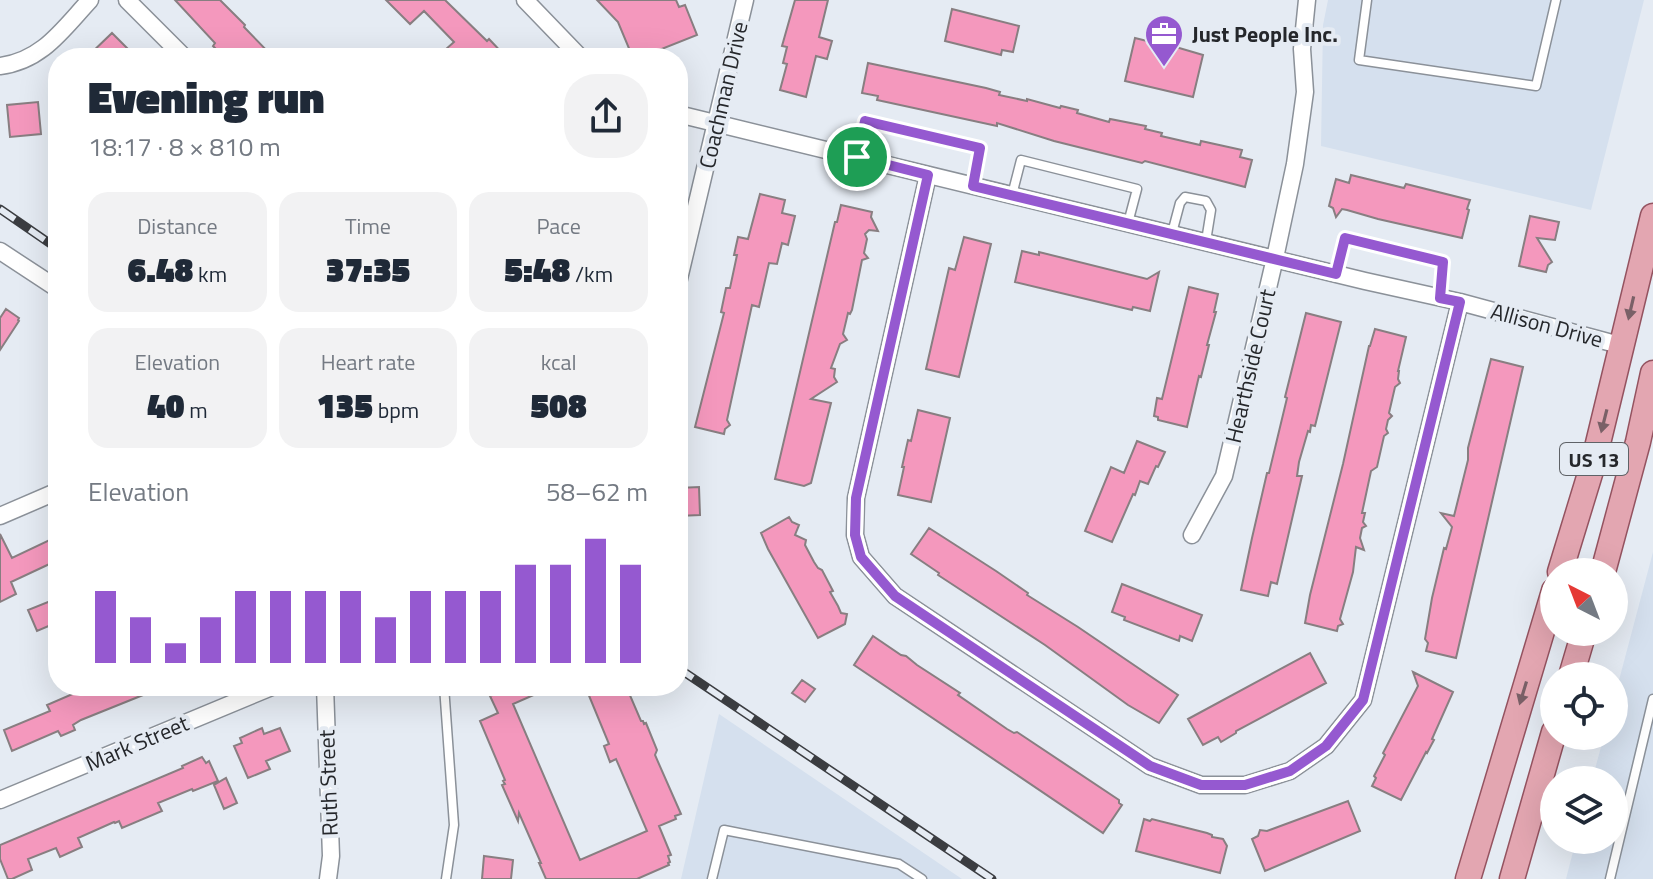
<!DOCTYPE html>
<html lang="en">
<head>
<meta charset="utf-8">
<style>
	:root { --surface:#fff; --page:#f2f2f3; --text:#1f2937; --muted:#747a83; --accent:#9559d0 }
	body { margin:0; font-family:"Titillium Web",sans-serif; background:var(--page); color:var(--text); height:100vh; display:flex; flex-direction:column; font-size:30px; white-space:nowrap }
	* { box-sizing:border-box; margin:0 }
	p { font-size:26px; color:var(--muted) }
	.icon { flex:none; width:44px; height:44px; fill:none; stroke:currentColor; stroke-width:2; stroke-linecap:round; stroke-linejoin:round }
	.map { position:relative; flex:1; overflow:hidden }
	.sheet { position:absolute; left:48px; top:48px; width:640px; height:648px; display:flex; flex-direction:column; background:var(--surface); border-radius:32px; box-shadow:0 8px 32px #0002 }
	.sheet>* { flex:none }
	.needle { width:52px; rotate:318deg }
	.tools { position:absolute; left:1540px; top:558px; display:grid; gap:16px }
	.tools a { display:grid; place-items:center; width:88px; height:88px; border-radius:50%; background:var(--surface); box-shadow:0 8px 32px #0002; font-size:40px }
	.pin { position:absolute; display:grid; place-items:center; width:68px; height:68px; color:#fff; margin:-34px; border:4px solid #fff; border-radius:50%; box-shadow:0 2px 8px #0007 }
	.round { display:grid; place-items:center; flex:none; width:84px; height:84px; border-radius:32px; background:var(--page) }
	.head { display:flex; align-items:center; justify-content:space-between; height:136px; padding:0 40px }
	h1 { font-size:44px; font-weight:800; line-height:60px }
	.figures { display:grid; grid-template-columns:repeat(3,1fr); gap:12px; height:136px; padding:8px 40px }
	.figures div { display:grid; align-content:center; border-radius:20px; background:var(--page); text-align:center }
	.figures b { font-size:34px; font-weight:800 }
	.figures small { font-size:22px; font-weight:400 }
	.figures p { font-size:22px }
	.chart { height:224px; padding:16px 40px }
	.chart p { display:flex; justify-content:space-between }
	.chart svg { width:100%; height:144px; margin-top:8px; stroke:var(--accent); stroke-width:6 }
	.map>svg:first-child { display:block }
</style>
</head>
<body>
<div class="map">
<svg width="1653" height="879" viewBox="0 0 1653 879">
	<rect width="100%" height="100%" fill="#e5ebf3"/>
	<path fill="#d5e0ee" d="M1328,0H1644L1591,210L1321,146L1323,25Z
		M1653,552V879H1566L1576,840H1614V780H1592L1604,736H1614V699Z
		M719,714L962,879H681Z"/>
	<path fill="#f498bd" stroke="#887e81" stroke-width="2" d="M175,0H220L245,25L244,27L274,58H225L213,46L215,43Z
		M386,0H445L487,41L489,39L507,58H436L454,42L424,11L410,24Z
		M597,0H676L679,7L685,5L697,35L639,58H633L618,22Z
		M795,0H828L819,37L832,41L827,59L816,56L806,97L780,90L787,64L783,63L787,47L782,46Z
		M952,9L1019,26L1013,52L1002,50L1001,55L945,41Z
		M112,33L137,58H86Z
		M1135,38L1155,43L1159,42L1203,55L1193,97L1125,81Z
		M868,63L986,88L1000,92L999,95L1027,101V99L1060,108L1061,106L1078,110L1077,113L1109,122L1110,119L1146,126L1145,129L1162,133L1161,136L1200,145L1201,141L1242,150L1240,157L1252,160L1245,187L1145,161L1142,163L1054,141L997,123V126L877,100L878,96L862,93Z
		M38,102L41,134L10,137L7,105Z
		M1351,175L1404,188L1406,184L1470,200L1467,209L1469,210L1462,238L1378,219L1347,210L1342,209L1336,217L1333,208L1329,206L1336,179L1349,183Z
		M760,194L785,200L782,213L795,216L788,245L782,243L777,264L769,263L759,307L752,305L727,420L730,425L725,429L724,434L695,427L724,313L721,312L726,288H730L737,255H734L738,237L748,239Z
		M841,205L872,212L871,217L878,231L869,230L865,234L867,239L864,253L868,258L862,260L852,310L850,314L848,313L843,334L847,340L840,344L831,368L835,369L834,377L837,382L811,399L831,403L811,483L804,486L775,479L835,222H837Z
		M1530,216L1559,222L1555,240L1537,238L1552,262L1548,265L1546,272L1519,266Z
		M964,237L991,244L959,377L926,369L949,268L955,270Z
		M1022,251L1039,255V252L1147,279L1159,272L1150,311L1133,307L1132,310L1015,282Z
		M1189,287L1218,294L1214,312H1216L1207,345H1209L1201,377L1199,376L1187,427L1158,420V417L1154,416L1157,398L1162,399Z
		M6,309L19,318L18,320L19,321L0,350V318Z
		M1306,313L1341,322L1315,426L1311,425L1310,432L1308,431L1299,462L1297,476H1302L1277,584L1271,582L1268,596L1241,590L1252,538L1267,473H1269L1287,398L1285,397Z
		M1375,329L1406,337L1398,371H1399L1398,379L1400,383L1395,387L1389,413L1392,416L1388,420L1386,429L1388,433L1384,436L1377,467L1371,471L1362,513H1365L1363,522L1366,526L1362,528L1360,538L1364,550L1356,547L1353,572L1340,619L1343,624L1338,626L1337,631L1305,623L1310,595L1343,464L1369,346H1370Z
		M1491,359L1523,367L1456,658L1426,651L1428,643L1425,639L1432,598L1444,548L1446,549L1452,527L1441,513L1454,516L1468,460V448Z
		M918,410L950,418L931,502L898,495L904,467H902L908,440L911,441Z
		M1137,441L1165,452L1158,467L1156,466L1148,484L1140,481L1135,495L1133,494L1112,542L1085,531L1111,467L1124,473Z
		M699,487L700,515L678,516V488Z
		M789,517L792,522L799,525L795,535L806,540L805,545L814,562L818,568L822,570L833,591L830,592L838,606L841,613L847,614L845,624L818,638L768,549L761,533Z
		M929,528L996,571L1028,593L1027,595L1078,627L1178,695L1159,723L1128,705L1045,645L938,575L939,573L911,554Z
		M0,534L12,558L58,536V560L11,582L16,594L0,602Z
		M1122,584L1202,615L1192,641L1180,636L1179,641L1124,620L1125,617L1112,612Z
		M58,598V622L37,631L28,610Z
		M873,636L901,655L906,656L917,665L960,693L958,695L1007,729L1014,733L1017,732L1119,800V803L1122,805L1103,833L854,665Z
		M1310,653L1326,683L1236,731V733L1221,742L1218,737L1203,745L1188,719Z
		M1413,672L1453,692L1432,739L1434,740L1427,753L1426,752L1401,800L1372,786L1376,778L1374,776L1385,755L1383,753L1418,686Z
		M802,680L815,689L805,702L792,693Z
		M91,686L163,687L81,720L73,725L75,730L61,736L58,731L12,751L4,730L50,711L47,705Z
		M495,686H554L513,704L580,860L647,831L616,759L610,762L604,746L609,744L585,686H626L641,721H643L644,724L646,723L657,750L655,755L681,814L675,816L676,819L659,826L671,855L668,856L670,862L668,863L669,865L637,879H546L539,863H541L519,813L518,821L502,785L505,784L503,781L505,780L480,721L498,713L490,696L498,693Z
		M262,728L264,734L280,728L290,751L266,761L270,769L248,778L234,746L242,743L240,738Z
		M202,757L206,763L209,761L218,781L193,791L192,789L158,803L162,811L122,828L119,821L115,823L114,822L78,838L82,847L60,857L56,848L28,859L32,870L12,879H8L0,859V845L183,768L182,766Z
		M226,778L237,803L224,809L214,785Z
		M1348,801L1360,831L1265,871L1252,839L1258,836L1260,830L1267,831Z
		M1144,819L1150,821L1152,819L1207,833L1212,835V837L1223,839L1227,846L1220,873L1136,851Z
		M484,856L513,860L511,879H482Z"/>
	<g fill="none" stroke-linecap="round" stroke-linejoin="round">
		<defs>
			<path id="lane" d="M1367,0L1359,60L1536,86L1556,0
				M857,157L865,121L980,148L973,186
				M1012,195L1021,160L1137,189L1128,223
				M1172,233L1180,203L1185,197L1206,201L1211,210L1206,241
				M1336,274L1345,238L1443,262L1440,298
				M444,686L454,825L446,879
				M712,879L724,830L899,864L922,879
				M1610,879L1653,699"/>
			<path id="street" d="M127,0L185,58
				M525,0L581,58
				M0,66C42,61 63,29 90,0
				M678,114L1365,281L1460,302L1623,346
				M928,175L856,498L855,535L861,557L895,596L1150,766L1201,785H1245L1290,771L1326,746L1363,700L1460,302
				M0,251L58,289
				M678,283L745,0
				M0,516L58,491
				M1192,535L1224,476L1275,258L1295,164L1305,92L1302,49L1307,0
				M325,686L331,856L328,879
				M0,800L274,686"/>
			<path id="primary" d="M1560,572L1593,464L1653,216
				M1603,572L1638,442L1653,373
				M1571,676L1584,632
				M1468,879L1554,591
				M1512,879L1554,732"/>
		</defs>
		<use href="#lane" stroke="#8b9199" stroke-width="11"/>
		<use href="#street" stroke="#8b9199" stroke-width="19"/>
		<use href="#primary" stroke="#945360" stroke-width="27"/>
		<use href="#lane" stroke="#fff" stroke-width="8"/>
		<use href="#street" stroke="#fff" stroke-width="16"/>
		<use href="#primary" stroke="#e3a6b1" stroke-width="24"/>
		<defs>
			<path id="rail" d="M0,209L58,249
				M678,668L992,879"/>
		</defs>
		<use href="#rail" stroke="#3b3d41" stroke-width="9"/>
		<use href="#rail" stroke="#e5ebf3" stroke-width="6" stroke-dasharray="18" stroke-linecap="butt"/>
	</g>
	<defs><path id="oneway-solid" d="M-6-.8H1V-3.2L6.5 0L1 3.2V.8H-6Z" transform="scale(2)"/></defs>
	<g fill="#7a6067">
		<use href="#oneway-solid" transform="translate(1631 308) rotate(103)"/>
		<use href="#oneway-solid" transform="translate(1604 421) rotate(104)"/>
		<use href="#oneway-solid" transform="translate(1523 693) rotate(107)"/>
	</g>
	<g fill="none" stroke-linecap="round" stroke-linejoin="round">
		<defs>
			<path id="route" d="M865,121L980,148L973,186L1336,274L1345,238L1443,262L1440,298L1460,302L1363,700L1326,746L1290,771L1245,785H1201L1150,766L895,596L861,557L855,535L856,498L928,175L857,157Z"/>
		</defs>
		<use href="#route" stroke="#fff" stroke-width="16"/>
		<use href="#route" stroke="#9559d0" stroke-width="10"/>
	</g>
	<defs>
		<symbol id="office-pin" viewBox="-11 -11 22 30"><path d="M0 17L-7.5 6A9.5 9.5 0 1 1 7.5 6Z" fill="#9559d0" stroke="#e5ebf3"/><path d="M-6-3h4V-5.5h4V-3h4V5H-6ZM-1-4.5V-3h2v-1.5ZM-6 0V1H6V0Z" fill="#fff"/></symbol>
	</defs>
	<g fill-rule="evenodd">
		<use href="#office-pin" x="1142" y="12" width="44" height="60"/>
	</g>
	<g text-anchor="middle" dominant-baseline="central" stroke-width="8" stroke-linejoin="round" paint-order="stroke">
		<rect fill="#e5ebf3" stroke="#5f6267" stroke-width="2" x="1560" y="443" width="68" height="32" rx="6"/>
		<g font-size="20" font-weight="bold" fill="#25272b">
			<text x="1594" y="459">US 13</text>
		</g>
		<g font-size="22" font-weight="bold" fill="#25272b" stroke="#e5ebf3" text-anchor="start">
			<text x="1192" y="34">Just People Inc.</text>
		</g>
		<g font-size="22" fill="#25272b" stroke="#e5ebf3">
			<text transform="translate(723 95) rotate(-77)">Coachman Drive</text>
			<text transform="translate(1547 325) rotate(15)">Allison Drive</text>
			<text transform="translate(1250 366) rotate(-77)">Hearthside Court</text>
			<text transform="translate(137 743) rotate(-23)">Mark Street</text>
			<text transform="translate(328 783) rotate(-92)">Ruth Street</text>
		</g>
	</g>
</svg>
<div class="tools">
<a><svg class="needle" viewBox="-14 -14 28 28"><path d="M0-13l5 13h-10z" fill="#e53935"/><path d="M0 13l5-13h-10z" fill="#747a83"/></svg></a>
<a><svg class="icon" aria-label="locate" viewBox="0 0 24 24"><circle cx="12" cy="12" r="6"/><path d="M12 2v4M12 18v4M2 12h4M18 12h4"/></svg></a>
<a><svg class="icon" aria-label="layers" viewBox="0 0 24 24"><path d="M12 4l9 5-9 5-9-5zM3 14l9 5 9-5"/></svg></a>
</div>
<div class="pin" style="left:857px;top:157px;background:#1e9e55"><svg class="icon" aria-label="arrive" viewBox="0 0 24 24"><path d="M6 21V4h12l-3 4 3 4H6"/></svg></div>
<section class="sheet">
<div class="head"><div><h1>Evening run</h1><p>18:17 · 8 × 810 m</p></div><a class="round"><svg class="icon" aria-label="share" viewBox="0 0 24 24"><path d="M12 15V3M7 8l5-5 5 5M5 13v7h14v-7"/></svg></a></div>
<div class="figures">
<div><p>Distance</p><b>6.48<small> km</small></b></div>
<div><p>Time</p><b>37:35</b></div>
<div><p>Pace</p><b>5:48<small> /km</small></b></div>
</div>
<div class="figures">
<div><p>Elevation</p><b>40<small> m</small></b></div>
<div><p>Heart rate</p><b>135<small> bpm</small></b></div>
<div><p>kcal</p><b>508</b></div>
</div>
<div class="chart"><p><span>Elevation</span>58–62 m</p>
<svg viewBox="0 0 160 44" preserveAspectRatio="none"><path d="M5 44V22M15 44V30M25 44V38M35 44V30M45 44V22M55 44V22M65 44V22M75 44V22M85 44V30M95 44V22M105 44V22M115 44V22M125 44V14M135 44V14M145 44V6M155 44V14"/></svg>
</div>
</section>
</div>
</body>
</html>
